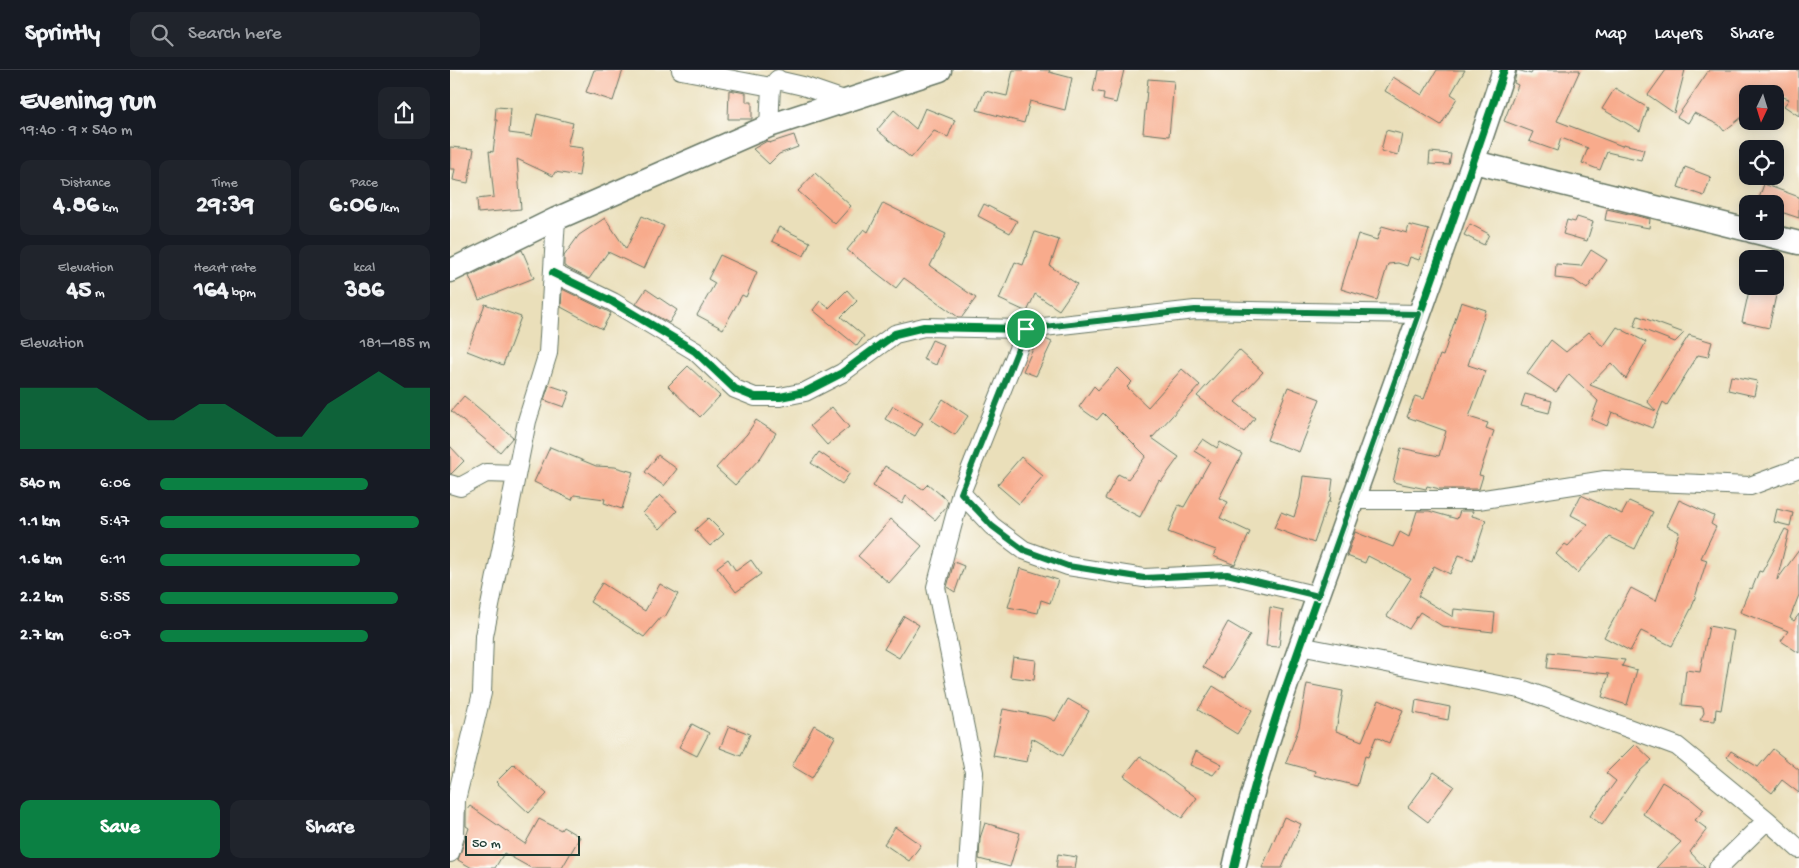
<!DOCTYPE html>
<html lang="en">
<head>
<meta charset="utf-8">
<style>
	:root { --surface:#171b24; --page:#20242c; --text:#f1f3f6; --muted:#9ea1a6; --line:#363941; --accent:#0b8043 }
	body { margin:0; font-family:"Gochi Hand",sans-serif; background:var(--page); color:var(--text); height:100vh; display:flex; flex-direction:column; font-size:19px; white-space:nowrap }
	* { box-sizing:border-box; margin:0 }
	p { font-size:16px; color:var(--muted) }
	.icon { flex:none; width:28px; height:28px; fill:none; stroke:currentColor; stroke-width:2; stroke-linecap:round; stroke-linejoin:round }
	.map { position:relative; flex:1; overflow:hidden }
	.sheet { display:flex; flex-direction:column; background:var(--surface); width:450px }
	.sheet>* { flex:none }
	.needle { width:32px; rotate:184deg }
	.buttons { position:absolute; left:1289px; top:15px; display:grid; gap:10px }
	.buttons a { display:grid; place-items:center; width:45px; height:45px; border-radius:10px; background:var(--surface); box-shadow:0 2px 12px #0003; font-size:25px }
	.scale { position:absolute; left:15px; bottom:12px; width:115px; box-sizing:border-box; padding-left:5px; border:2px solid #1f3d34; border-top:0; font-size:14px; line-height:18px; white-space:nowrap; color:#1f3d34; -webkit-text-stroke:4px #fdfcf7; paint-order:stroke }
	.pin { position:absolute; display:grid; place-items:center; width:42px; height:42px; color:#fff; margin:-21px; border:2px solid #fff; border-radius:50%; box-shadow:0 1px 5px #0007 }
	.round { display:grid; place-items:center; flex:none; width:52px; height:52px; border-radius:10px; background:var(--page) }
	.headline { display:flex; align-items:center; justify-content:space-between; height:85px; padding:0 20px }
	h1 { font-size:28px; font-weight:700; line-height:38px }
	.metrics { display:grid; grid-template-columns:repeat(3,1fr); gap:8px; height:85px; padding:5px 20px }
	.metrics div { display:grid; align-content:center; border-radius:10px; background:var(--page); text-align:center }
	.metrics b { font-size:25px; font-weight:700 }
	.metrics small { font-size:14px; font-weight:400 }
	.metrics p { font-size:14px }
	.chart { height:140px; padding:10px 20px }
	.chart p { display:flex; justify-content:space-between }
	.chart svg { width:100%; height:90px; margin-top:5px; fill:var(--accent); opacity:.7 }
	.button { display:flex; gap:10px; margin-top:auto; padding:10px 20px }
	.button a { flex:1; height:58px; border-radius:10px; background:var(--accent); color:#fff; font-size:20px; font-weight:700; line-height:58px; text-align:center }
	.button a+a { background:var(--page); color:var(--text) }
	ul { padding:0 20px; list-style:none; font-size:16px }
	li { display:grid; grid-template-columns:80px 60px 1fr; align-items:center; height:38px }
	li i { height:12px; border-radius:6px; background:var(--accent) }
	header { display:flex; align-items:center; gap:30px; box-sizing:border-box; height:70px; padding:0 25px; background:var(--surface); border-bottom:1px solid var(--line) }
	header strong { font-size:24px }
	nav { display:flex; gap:28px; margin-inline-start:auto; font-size:18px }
	.search { width:350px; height:45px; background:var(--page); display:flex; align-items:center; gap:12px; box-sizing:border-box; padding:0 18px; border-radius:10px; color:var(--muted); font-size:19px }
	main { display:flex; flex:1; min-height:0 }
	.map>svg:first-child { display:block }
</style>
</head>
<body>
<header>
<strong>Sprintly</strong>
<div class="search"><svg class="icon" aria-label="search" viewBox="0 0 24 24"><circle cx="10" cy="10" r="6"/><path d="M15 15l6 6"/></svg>Search here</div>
<nav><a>Map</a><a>Layers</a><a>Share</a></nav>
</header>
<main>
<section class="sheet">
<div class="headline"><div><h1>Evening run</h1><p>19:40 · 9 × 540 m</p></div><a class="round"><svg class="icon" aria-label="share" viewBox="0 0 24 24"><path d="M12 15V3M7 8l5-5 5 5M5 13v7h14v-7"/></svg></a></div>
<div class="metrics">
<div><p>Distance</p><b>4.86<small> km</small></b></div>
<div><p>Time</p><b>29:39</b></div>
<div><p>Pace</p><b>6:06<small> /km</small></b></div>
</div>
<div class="metrics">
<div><p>Elevation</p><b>45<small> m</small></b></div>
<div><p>Heart rate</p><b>164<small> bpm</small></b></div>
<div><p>kcal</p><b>386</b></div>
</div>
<div class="chart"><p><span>Elevation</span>181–185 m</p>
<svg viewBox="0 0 160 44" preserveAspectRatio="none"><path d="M0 44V14L10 14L20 14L30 14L40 22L50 30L60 30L70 22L80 22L90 30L100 38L110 38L120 22L130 14L140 6L150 14L160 14V44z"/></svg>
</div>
<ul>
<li><b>540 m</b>6:06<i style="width:77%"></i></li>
<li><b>1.1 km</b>5:47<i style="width:96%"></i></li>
<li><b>1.6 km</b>6:11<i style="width:74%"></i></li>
<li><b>2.2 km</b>5:55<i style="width:88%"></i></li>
<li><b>2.7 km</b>6:07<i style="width:77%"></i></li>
</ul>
<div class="button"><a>Save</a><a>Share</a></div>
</section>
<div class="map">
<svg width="1349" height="798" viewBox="0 0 1349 798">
	<rect width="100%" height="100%" fill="#fdfcf7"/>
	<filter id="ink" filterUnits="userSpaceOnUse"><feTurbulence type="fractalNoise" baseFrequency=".02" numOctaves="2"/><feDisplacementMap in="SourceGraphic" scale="10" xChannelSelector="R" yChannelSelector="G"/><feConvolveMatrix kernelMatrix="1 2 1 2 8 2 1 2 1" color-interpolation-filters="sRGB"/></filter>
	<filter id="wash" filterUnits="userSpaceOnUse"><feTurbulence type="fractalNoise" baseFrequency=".0096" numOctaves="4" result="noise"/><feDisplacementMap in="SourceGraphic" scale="20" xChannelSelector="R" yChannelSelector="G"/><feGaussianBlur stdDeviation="1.12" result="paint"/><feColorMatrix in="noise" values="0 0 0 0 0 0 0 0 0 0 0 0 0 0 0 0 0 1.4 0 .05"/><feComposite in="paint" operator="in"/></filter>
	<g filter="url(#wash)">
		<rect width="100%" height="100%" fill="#eadfba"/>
		<g id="blocks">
			<path fill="#f8ab8c" d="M144,0H173L163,31L136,22Z
				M563,0H600L599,2L622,8L615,40L580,31L574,53L527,40L535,21L557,26Z
				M647,0H674L666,33L653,30L654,23L643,21Z
				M987,0H1015L1001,24L1007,28L991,55L935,21L943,7L972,25Z
				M1067,0L1081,4L1083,0H1130L1107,51L1172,76L1173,74L1194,79L1191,90L1157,82L1150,100L1132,93L1138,78L1111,68L1107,81L1079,71L1083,62L1054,51L1068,15L1064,13Z
				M1216,0H1235L1224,43L1198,25Z
				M1259,0H1349V46L1334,36L1339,29L1307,19L1305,24H1298L1296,44L1274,61L1269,55L1244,43L1238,53L1227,47Z
				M698,9L724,11L719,66L693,63Z
				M1165,18L1198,38L1190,61L1152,39Z
				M279,20L296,23V32H302V49H278Z
				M46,37L61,38L59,63L82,66L87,44L123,53L117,76L133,78L129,106L105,102L103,106L67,89L71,139L28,143L27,129L44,127L39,81L43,82L47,50H45Z
				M475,38L505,50L498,67L484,61L461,88L427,60L444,40L466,59Z
				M936,60L952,64L948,85L931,81Z
				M344,65L348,77L329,84L319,94L303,79L317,71L319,73Z
				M0,77L24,79L18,113L3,110L5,99H0Z
				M980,82L1001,84L999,95L979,94Z
				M1235,97L1261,107L1254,126L1228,117Z
				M365,103L401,136L385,154L348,121Z
				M1314,114L1349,127V148L1325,140V134H1307Z
				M433,133L496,164L480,196L526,228L512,247H508L454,208L446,218L397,180L414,159L418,162Z
				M534,134L567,151L560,163L528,146Z
				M1157,139L1200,149L1199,158L1155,150Z
				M192,146L214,156L194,199L158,182L139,209L114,196V186L129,165L155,148L176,179Z
				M1127,147L1143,152L1137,171L1113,164L1117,150L1125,152Z
				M1020,154L1039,164L1034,175L1014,165Z
				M959,155L979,160L969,190L960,187L957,196L948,193L938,194L927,230L891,219L908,164L927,170L932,156L957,163Z
				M329,157L360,172L354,186L322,171Z
				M585,162L609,170L600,196L627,214L609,240L585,224L577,242L549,229L565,192L573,195Z
				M72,180L84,208L29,230L19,206Z
				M1141,180L1157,190L1137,219L1124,210L1105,208L1106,194L1131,196Z
				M270,185L307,202L296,227L292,225L273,259L247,245L265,213L258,209Z
				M1300,216H1328L1319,258L1292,252Z
				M112,219L161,243L152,259L111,237Z
				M196,219L227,240L219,253L186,234Z
				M397,220L407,231L391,247L414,266L407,276L363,240L370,231L379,238Z
				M1011,232L1036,240L1018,295L1036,301L1019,347L1038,353L1036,358L1044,361L1029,405L1033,406L1029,419H990L977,416L976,419L943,412L951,378L989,386L996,361L957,347L965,326L974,329L990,285L993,286Z
				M35,234L71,247L53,295L17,281Z
				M1188,246L1234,263L1225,272L1184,256Z
				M1167,257L1196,272L1176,309L1161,293L1140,315L1206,341L1197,331L1239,265L1262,272L1258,287L1248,285L1217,335L1213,332L1202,358L1162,342L1157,356L1141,349L1148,331L1119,304L1106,322L1077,303L1101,270L1116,282L1139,262L1153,277Z
				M588,268H593L602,272L586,306L573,301Z
				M482,270L494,275L486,295L473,289Z
				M789,280L813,302L785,332L805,348L794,362L747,326Z
				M238,296L270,326L250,347L218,316Z
				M668,298L682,312L677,317L698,337L732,299L750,315L702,368L729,387L711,412L709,410L690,447L655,429L668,404L678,409L696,386L653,343L647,350L629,337L644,316L648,320Z
				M1281,306L1307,311L1304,326L1278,320Z
				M99,315L120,322L114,337L94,330Z
				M838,317L870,329L849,382L817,370Z
				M1075,324L1102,331L1099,343L1071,336Z
				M14,326L63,367L50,382L1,341Z
				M493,329L518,346L505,365L480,349Z
				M443,336L473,353L465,366L435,349Z
				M382,337L399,357L377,375L360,356Z
				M306,350L326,363L311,387L285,415L266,398L297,364Z
				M753,369L767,378L770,372L792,384L769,428L778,432L770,448L800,462L785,495L763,486L766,480L718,462L729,435L734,437L760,391L744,381Z
				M0,376L14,391L1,404H0Z
				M100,377L146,396L165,397L183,402L172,439L154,433L155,429L124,425L122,430L84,412Z
				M369,382L400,403L392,414L361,393Z
				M208,385L227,399L214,416L195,402Z
				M571,387L593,406L569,434L547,415Z
				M435,396L473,419L478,414L498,431L496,437L485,450L456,426L452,434L423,416Z
				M853,406L883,409L880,432H878L864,473L824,458L831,442L844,447L850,428Z
				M210,425L227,441L210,459L193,443Z
				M1131,425L1172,444L1179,431L1203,442L1185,479L1160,467L1127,503L1106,484L1115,474L1118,476L1138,454L1121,445Z
				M1229,430L1264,446L1261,454L1266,457L1251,488L1257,490L1242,537L1222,576L1191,561L1180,581L1154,567L1181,518L1206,531L1229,462L1217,456Z
				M1327,439L1343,443L1340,456L1324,452Z
				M967,441H979L1007,449L1010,441H1023L1022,446L1036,450L1023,490L1009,485L1000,504L984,496L968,526L1003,547L1004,539L1045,543L1043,562L992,556L970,542L959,559L937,546L961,508L918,486L915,493L897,486L905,462L943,477L950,462L959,467Z
				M258,448L274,464L260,476L245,460Z
				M441,449L472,476L439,513L408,486Z
				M1335,459L1339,461L1327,510L1349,480V525L1340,548L1344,551L1349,544V583L1331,571L1338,561L1290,542L1300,518L1302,519L1309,501L1312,502Z
				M278,489L286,501L301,490L311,504L286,522L267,497Z
				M504,492L514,496L505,522L497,517Z
				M570,498L608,510L600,533L591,530L588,543L558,537Z
				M152,513L195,541L210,514L228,524L215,547L212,546L194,567L140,532Z
				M820,537L833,540L829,577L816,576Z
				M454,546L469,555L449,588L434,579Z
				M778,552L800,565L774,609L753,597Z
				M1259,556L1284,561L1271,640L1266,639L1265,651L1250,650L1254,643L1253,637L1232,635L1236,600L1250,602Z
				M1099,582L1175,590L1172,596L1187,600L1177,635L1152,627L1159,604L1097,598Z
				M563,587L586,590L584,610L560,607Z
				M857,614L893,621L886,661L912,671L929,630L953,640L939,673L926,667L918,687L915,686L907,716L864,705L865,701L836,693L849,657Z
				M763,616L802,640L787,664L748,640Z
				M618,629L639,641L613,686L582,668L577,692L543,686L553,639L597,647L605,651Z
				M966,630L1000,637L998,650L964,643Z
				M242,654L259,663L247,686L229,677Z
				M364,655L385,667L362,708L342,696Z
				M279,656L300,664L291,686L270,678Z
				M1185,674L1202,690L1189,702L1152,755L1140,746L1166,711L1156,703Z
				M1323,679L1349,700V723L1332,710L1322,723L1277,687L1281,681L1308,697Z
				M746,681L772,694L763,705L740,695Z
				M690,686L747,728L732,748L674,706Z
				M64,694L97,724L79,743L46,712Z
				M984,702L1004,716L978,752L958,737Z
				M1212,712L1242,730L1254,740L1245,750L1257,759L1240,782L1255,798H1206L1231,772L1193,744Z
				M20,736L75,774L89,749L111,760L113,757L130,767L112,798H81L54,783L45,798H22L8,790L19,758L16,756V741Z
				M834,747L851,754L832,798H812Z
				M535,753L570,763L560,797L529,789L530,768Z
				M445,757L471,775L459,791L434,774Z
				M608,784L627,787L625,798H606Z"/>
		</g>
	</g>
	<g filter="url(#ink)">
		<use href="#blocks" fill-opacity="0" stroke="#667663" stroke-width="1"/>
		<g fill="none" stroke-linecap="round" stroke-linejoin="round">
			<defs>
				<path id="minor" d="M231,0L321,17
					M327,10L353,16L394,30
					M319,56L321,17L328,9
					M103,203L163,232L245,281L285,319L305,327H330L355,322L392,303L445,264L474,257L576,259L745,240L969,244
					M0,414L10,417L36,403L66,404
					M511,423L542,456L574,480L618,496L694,508L777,504L868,526
					M903,430H1028L1155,410L1300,416L1349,398
					M850,576L1074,620L1227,676L1317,750L1349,779
					M0,783L5,766L6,730L32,623L34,566L77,351L98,283L106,149
					M518,798L524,702L486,517L511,423L576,259
					M1268,798L1317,750"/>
				<path id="tertiary" d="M1024,92L1298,160
					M1301,161L1349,173
					M0,201L106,149L319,56L490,0
					M784,798C809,684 851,573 891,463C946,309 1003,156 1054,0"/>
			</defs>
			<use href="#minor" stroke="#667663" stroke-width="20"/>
			<use href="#tertiary" stroke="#667663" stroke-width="25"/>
			<use href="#minor" stroke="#fff" stroke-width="18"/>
			<use href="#tertiary" stroke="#fff" stroke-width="22"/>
			<defs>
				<path id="cycleway" d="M103,203L163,232L245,281L285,319L305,327H330L355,322L392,303L445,264L474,257L576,259L745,240L969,244
					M784,798C809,684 851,573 891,463C946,309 1003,156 1054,0"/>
			</defs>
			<use href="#cycleway" stroke="#fdfcf7" stroke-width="11"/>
			<use href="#cycleway" stroke="#00873e" stroke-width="8"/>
		</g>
	</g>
	<g fill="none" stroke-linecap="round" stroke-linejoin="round" filter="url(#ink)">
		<defs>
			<path id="route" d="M745,240L969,244L868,526L777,504L694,508L618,496L574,480L542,456L511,423L576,259Z"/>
		</defs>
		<use href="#route" stroke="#fff" stroke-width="10"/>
		<use href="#route" stroke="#0b8043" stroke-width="6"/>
	</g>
</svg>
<div class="buttons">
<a><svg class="needle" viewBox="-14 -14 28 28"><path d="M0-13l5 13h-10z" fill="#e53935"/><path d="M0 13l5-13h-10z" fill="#9ea1a6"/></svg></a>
<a><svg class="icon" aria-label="locate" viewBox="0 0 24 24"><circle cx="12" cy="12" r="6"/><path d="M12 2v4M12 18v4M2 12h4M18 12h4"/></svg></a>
<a>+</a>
<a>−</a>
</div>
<div class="scale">50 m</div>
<div class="pin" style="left:576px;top:259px;background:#1e9e55"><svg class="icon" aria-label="arrive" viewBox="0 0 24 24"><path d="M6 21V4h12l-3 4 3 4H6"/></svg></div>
</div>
</main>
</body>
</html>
